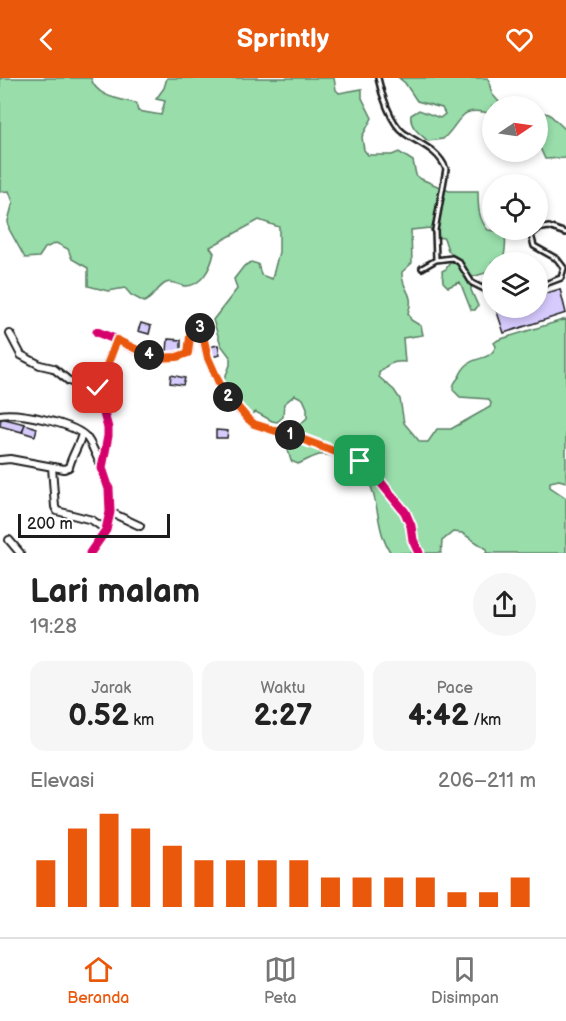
<!DOCTYPE html>
<html lang="id">
<head>
<meta charset="utf-8">
<style>
	:root { --surface:#fff; --page:#f6f6f6; --text:#222; --muted:#767676; --line:#e0e0e0; --accent:#ea580c }
	body { margin:0; font-family:"Balsamiq Sans",sans-serif; background:var(--page); color:var(--text); height:100vh; display:flex; flex-direction:column; font-size:22px; white-space:nowrap }
	* { box-sizing:border-box; margin:0 }
	p { font-size:20px; color:var(--muted) }
	.icon { flex:none; width:33px; height:33px; fill:none; stroke:currentColor; stroke-width:2; stroke-linecap:round; stroke-linejoin:round }
	.map { position:relative; height:475px; overflow:hidden }
	.details { display:flex; flex-direction:column; background:var(--surface); flex:1 }
	.details>* { flex:none }
	.needle { width:39px; rotate:77deg }
	.buttons { position:absolute; left:482px; top:18px; display:grid; gap:12px }
	.buttons a { display:grid; place-items:center; width:66px; height:66px; border-radius:50%; background:var(--surface); box-shadow:0 3px 9px #0003; font-size:30px }
	.scale { position:absolute; left:18px; bottom:15px; width:152px; box-sizing:border-box; padding-left:6px; border:3px solid #1c1c1c; border-top:0; font-size:16px; line-height:21px; white-space:nowrap; color:#1c1c1c; -webkit-text-stroke:4px #fff; paint-order:stroke }
	.pin { position:absolute; display:grid; place-items:center; width:51px; height:51px; color:#fff; margin:-26px; border-radius:12px; box-shadow:0 3px 9px #0006 }
	.km { position:absolute; width:30px; height:30px; margin:-15px; border-radius:50%; background:#222; color:#fff; font-size:16px; line-height:30px; text-align:center }
	.round { display:grid; place-items:center; flex:none; width:63px; height:63px; border-radius:32px; background:var(--page) }
	.overview { display:flex; align-items:center; justify-content:space-between; height:102px; padding:0 30px }
	h1 { font-size:33px; font-weight:700; line-height:45px }
	.stats { display:grid; grid-template-columns:repeat(3,1fr); gap:9px; height:102px; padding:6px 30px }
	.stats div { display:grid; align-content:center; border-radius:15px; background:var(--page); text-align:center }
	.stats b { font-size:30px; font-weight:700 }
	.stats small { font-size:16px; font-weight:400 }
	.stats p { font-size:16px }
	.chart { height:168px; padding:12px 30px }
	.chart p { display:flex; justify-content:space-between }
	.chart svg { width:100%; height:108px; margin-top:6px; stroke:var(--accent); stroke-width:6 }
	header { display:flex; justify-content:space-between; align-items:center; height:78px; padding:0 30px; background:var(--accent); color:#fff; font-size:27px; font-weight:700 }
	.dock { display:flex; justify-content:space-around; align-items:center; height:84px; border-top:2px solid var(--line); background:var(--surface); font-size:16px; color:var(--muted) }
	.dock a { display:grid; justify-items:center; gap:3px }
	.dock .selected { color:var(--accent) }
	.map>svg:first-child { display:block }
</style>
</head>
<body>
<header><svg class="icon" aria-label="back" viewBox="0 0 24 24"><path d="M15 5l-7 7 7 7"/></svg>Sprintly<svg class="icon" aria-label="heart" viewBox="0 0 24 24"><path d="M12 20l-8-8c-3-5 5-10 8-4 3-6 11-1 8 4z"/></svg></header>
<div class="map">
<svg width="566" height="475" viewBox="0 0 566 475">
	<rect width="100%" height="100%" fill="#fff"/>
	<filter id="ink" filterUnits="userSpaceOnUse"><feTurbulence type="fractalNoise" baseFrequency=".0167" numOctaves="2"/><feDisplacementMap in="SourceGraphic" scale="12" xChannelSelector="R" yChannelSelector="G"/><feConvolveMatrix kernelMatrix="1 2 1 2 8 2 1 2 1" color-interpolation-filters="sRGB"/></filter>
	<g filter="url(#ink)">
		<path fill="#98ddaa" stroke="#5a7c63" stroke-width="1.5" d="M0,0H91C96,19 119,21 136,25L138,33L161,37L165,23L156,21L164,10L167,0H334L336,12L339,15L362,11V20L372,40L362,59L364,72L368,77H392L399,74L413,83L416,97L419,100L449,113H478C478,127 478,141 488,152C492,153 495,152 499,153C510,155 504,176 503,184H492V193L472,199L471,212L478,228L475,232H471L460,204L448,209L443,204L442,193L446,191L454,178L448,172L444,160L433,159L430,150L411,152L412,185L402,194C401,213 416,214 408,235L411,242L421,248L423,257L403,260L405,284C393,283 387,286 379,295V299L394,312L400,321L404,345L420,364H428L437,351H451L490,329L491,325L488,321L460,319L453,312C453,306 455,304 459,299C461,294 463,290 468,286C477,278 490,283 496,268L494,265L498,262L566,241V404L559,402L550,404V409L566,420V475H486L487,471L462,455L453,454L442,463L441,475H391C369,444 387,395 341,381C317,373 319,377 298,386L291,383L288,372L282,361L285,352L298,348L307,340V330L303,321L295,317L284,326L283,339L277,344L272,343L256,334L248,338L226,310L224,302L230,287V279L221,267L213,242L237,211L234,201L244,188L251,184L258,186L261,197L272,201L279,174V149L259,142L210,169L214,175C211,189 202,209 184,208C178,207 172,202 166,205C157,209 154,220 144,224L131,217L125,210L108,213L88,208V190L72,181L68,171L56,165L45,170L39,179L25,180L9,151L8,143L13,124L9,113L0,114Z
			M399,0H488L492,16L500,25V28H492V36C458,26 462,44 443,61L428,63C420,56 409,49 411,37L419,32L440,40L445,36L442,30L417,23L405,5Z
			M544,35L549,36L566,52V80L545,81L537,63V41Z"/>
		<path fill="#d7cbfe" stroke="#1c1c1c" stroke-width="1.5" d="M560,211L566,235L504,255L496,231L537,230V218Z
			M141,245L151,248L149,256L138,253Z
			M168,261L181,262V275L167,274Z
			M218,267L220,277L211,279L209,269Z
			M171,297L185,300L183,307L170,305Z
			M1,340L25,346L22,354L0,348Z
			M25,346L37,350L35,358L22,354Z
			M216,352L228,353L227,360H216Z"/>
		<g fill="none" stroke-linecap="round" stroke-linejoin="round">
			<defs>
				<path id="service" d="M378,0C381,15 391,46 404,55C419,66 438,71 446,91L435,152L436,182
					M537,151L549,149L566,155
					M537,152L531,157L534,168L557,181L564,190L561,200L537,209
					M422,190L436,182L452,180L459,184L472,205L492,215"/>
				<path id="minor" d="M10,256L21,277L40,287L53,290L69,303L84,309L97,310
					M117,262C129,268 141,276 153,279C161,281 183,279 189,273L191,251L193,248L200,250L208,280L221,309L239,332L254,346L305,362L360,383L369,390L405,434L411,448L413,462L419,475
					M0,337C18,334 75,345 87,360C93,368 97,380 102,390
					M0,382L10,381L64,391L69,389C72,377 79,368 82,356
					M52,389L55,429L57,433L92,442L106,452
					M110,434L140,448
					M9,462L20,475
					M90,475L106,452L110,434L109,411L102,390L108,358V350L97,310L117,262L97,254"/>
			</defs>
			<use href="#service" stroke="#1c1c1c" stroke-width="8"/>
			<use href="#minor" stroke="#1c1c1c" stroke-width="10"/>
			<use href="#service" stroke="#fff" stroke-width="3"/>
			<use href="#minor" stroke="#fff" stroke-width="6"/>
			<defs>
				<path id="cycleway" d="M117,262C129,268 141,276 153,279C161,281 183,279 189,273L191,251L193,248L200,250L208,280L221,309L239,332L254,346L305,362L360,383L369,390L405,434L411,448L413,462L419,475
					M90,475L106,452L110,434L109,411L102,390L108,358V350L97,310L117,262L97,254"/>
			</defs>
			<use href="#cycleway" stroke="#fff" stroke-width="13"/>
			<use href="#cycleway" stroke="#d6006c" stroke-width="9"/>
		</g>
	</g>
	<g fill="none" stroke-linecap="round" stroke-linejoin="round" filter="url(#ink)">
		<defs>
			<path id="route" d="M98,310L117,262L155,280L177,279L188,275L191,251L197,248L202,253L208,280L221,309L247,340L254,346L304,362L360,383"/>
		</defs>
		<use href="#route" stroke="#fff" stroke-width="12"/>
		<use href="#route" stroke="#ea580c" stroke-width="8"/>
	</g>
</svg>
<div class="buttons">
<a><svg class="needle" viewBox="-14 -14 28 28"><path d="M0-13l5 13h-10z" fill="#e53935"/><path d="M0 13l5-13h-10z" fill="#767676"/></svg></a>
<a><svg class="icon" aria-label="locate" viewBox="0 0 24 24"><circle cx="12" cy="12" r="6"/><path d="M12 2v4M12 18v4M2 12h4M18 12h4"/></svg></a>
<a><svg class="icon" aria-label="layers" viewBox="0 0 24 24"><path d="M12 4l9 5-9 5-9-5zM3 14l9 5 9-5"/></svg></a>
</div>
<div class="scale">200 m</div>
<div class="pin" style="left:360px;top:383px;background:#1e9e55"><svg class="icon" aria-label="arrive" viewBox="0 0 24 24"><path d="M6 21V4h12l-3 4 3 4H6"/></svg></div>
<div class="pin" style="left:98px;top:310px;background:#d93025"><svg class="icon" aria-label="check" viewBox="0 0 24 24"><path d="M5 12l5 5 9-10"/></svg></div>
<b class="km" style="left:290px;top:357px">1</b>
<b class="km" style="left:228px;top:319px">2</b>
<b class="km" style="left:200px;top:250px">3</b>
<b class="km" style="left:149px;top:277px">4</b>
</div>
<section class="details">
<div class="overview"><div><h1>Lari malam</h1><p>19:28</p></div><a class="round"><svg class="icon" aria-label="share" viewBox="0 0 24 24"><path d="M12 15V3M7 8l5-5 5 5M5 13v7h14v-7"/></svg></a></div>
<div class="stats">
<div><p>Jarak</p><b>0.52<small> km</small></b></div>
<div><p>Waktu</p><b>2:27</b></div>
<div><p>Pace</p><b>4:42<small> /km</small></b></div>
</div>
<div class="chart"><p><span>Elevasi</span>206–211 m</p>
<svg viewBox="0 0 160 44" preserveAspectRatio="none"><path d="M5 44V25M15 44V12M25 44V6M35 44V12M45 44V19M55 44V25M65 44V25M75 44V25M85 44V25M95 44V32M105 44V32M115 44V32M125 44V32M135 44V38M145 44V38M155 44V32"/></svg>
</div>
</section>
<nav class="dock">
<a class="selected"><svg class="icon" aria-label="home" viewBox="0 0 24 24"><path d="M3 11l9-7 9 7M6 9v11h12V9"/></svg>Beranda</a>
<a><svg class="icon" aria-label="map" viewBox="0 0 24 24"><path d="M3 6l6-2 6 2 6-2v14l-6 2-6-2-6 2zM9 4v14M15 6v14"/></svg>Peta</a>
<a><svg class="icon" aria-label="saved" viewBox="0 0 24 24"><path d="M7 4h10v16l-5-4-5 4z"/></svg>Disimpan</a>
</nav>
</body>
</html>
